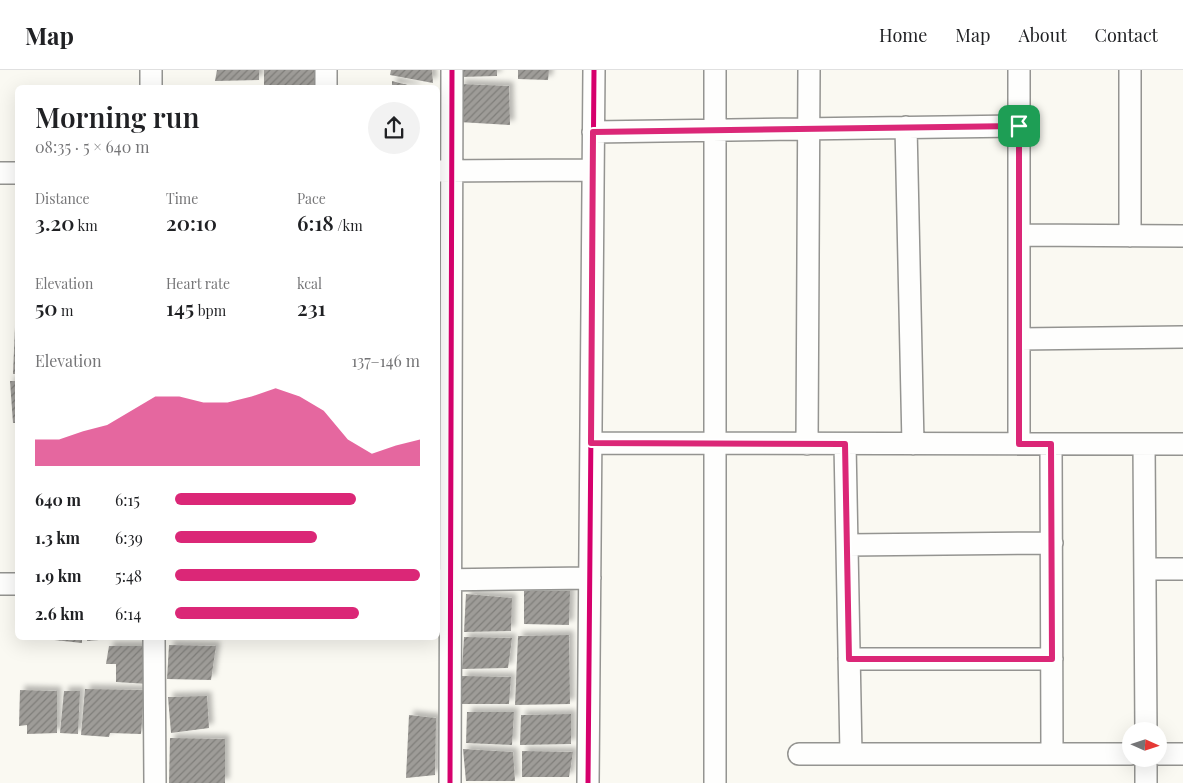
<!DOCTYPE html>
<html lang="en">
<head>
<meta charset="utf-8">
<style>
	:root { --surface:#fff; --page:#f2f2f2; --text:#202124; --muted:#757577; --line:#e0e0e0; --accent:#db2777 }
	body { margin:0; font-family:"Playfair Display",serif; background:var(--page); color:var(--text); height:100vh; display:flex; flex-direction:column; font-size:19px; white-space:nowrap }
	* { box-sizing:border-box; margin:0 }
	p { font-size:16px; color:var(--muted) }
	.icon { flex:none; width:28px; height:28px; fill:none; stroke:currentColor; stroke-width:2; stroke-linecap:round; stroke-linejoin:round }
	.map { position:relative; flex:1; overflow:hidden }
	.drawer { position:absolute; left:15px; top:15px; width:425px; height:555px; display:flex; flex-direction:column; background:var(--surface); border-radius:8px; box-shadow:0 5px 20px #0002 }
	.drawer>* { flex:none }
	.needle { width:32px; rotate:93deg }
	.buttons { position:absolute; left:1122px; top:652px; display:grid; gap:10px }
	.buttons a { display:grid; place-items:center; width:45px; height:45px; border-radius:50%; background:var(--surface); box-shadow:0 5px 20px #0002; font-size:25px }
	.pin { position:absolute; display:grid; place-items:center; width:42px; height:42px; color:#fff; margin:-21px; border-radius:10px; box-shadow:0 2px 8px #0006 }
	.round { display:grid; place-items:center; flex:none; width:52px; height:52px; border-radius:26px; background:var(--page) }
	.summary { display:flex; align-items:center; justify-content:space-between; height:85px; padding:0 20px }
	h1 { font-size:28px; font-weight:600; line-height:38px }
	.stats { display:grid; grid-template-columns:repeat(3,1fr); gap:8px; height:85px; padding:5px 20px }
	.stats div { display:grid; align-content:center }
	.stats b { font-size:21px; font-weight:600 }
	.stats small { font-size:14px; font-weight:400 }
	.stats p { font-size:14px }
	.chart { height:140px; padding:10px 20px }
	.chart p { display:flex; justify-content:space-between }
	.chart svg { width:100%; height:90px; margin-top:5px; fill:var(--accent); opacity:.7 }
	ul { padding:0 20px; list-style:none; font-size:16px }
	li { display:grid; grid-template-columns:80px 60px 1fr; align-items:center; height:38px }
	li i { height:12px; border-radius:6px; background:var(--accent) }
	header { display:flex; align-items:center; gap:30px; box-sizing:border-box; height:70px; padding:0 25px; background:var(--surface); border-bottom:1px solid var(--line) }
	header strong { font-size:24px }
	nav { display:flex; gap:28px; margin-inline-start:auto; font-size:18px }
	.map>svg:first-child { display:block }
</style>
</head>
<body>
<header>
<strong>Map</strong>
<nav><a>Home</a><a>Map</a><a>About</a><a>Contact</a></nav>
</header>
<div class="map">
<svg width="1183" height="713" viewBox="0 0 1183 713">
	<defs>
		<pattern id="building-hatch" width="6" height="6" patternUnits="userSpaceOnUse" patternTransform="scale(1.25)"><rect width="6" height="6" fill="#9e9c98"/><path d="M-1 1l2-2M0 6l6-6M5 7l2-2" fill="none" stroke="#7f7e7a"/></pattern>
		<filter id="shadow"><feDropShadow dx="4.5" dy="-4.5" stdDeviation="2.5" flood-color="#0004"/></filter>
	</defs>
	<rect width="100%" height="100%" fill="#faf9f2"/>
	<path fill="url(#building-hatch)" filter="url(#shadow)" d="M217,0H259V10L215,11Z
		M264,0H318V16L264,15Z
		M391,0H432L433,13L390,5Z
		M460,0H497V6L460,7Z
		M518,0H549L548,10L518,9Z
		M392,11L416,17V18H392Z
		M460,14L509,16L510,55L459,52Z
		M15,257H18V304H13Z
		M10,311H18V353H13Z
		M524,521H570L569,555L524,554Z
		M466,524L512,528L511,561L464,562Z
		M16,531H18V554H15Z
		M569,565L570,634L515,635L518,566Z
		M464,567L512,568L508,598L462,599Z
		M45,568H82V573L45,569Z
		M87,568H111V569L87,571Z
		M169,575L216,576L211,610L167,609Z
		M109,576H148V614L116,612V594H106Z
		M462,606L511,607L509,634H460Z
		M85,619L144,620L141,664L110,663L109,667L81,665Z
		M20,620L57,621V663L27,664V655L19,656Z
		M64,621H80L78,664L60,663Z
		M207,626L209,658L171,663L168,627Z
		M467,642H514L512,675L466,673Z
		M571,644V674L520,675L521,645Z
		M409,645L436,648L435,705L406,708Z
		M170,668L225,669V713H169Z
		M463,679L513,682L515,711H466Z
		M522,681L573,682L569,707H522Z"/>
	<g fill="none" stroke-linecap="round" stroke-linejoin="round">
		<defs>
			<path id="minor" d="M1019,0V374
				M1130,0V166
				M151,18V0
				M326,18V0
				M906,57L913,374
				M593,62L1019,56
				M438,101L593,100
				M0,103H18
				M1019,165L1183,166
				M1019,269L1183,267
				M591,373L1183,374
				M807,374L809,0
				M845,374L851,684
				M1051,374L1052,684
				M1144,374L1146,661
				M847,475L1052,473
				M1145,499H1183
				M438,510L590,508
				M0,514H18
				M154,568L155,713
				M849,589H1052
				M799,684H1131
				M1159,684H1183
				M1146,689V713
				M450,713L452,0
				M588,713L594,0
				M715,713V0"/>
		</defs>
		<use href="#minor" stroke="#949491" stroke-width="24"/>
		<use href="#minor" stroke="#fefefd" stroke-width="21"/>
		<defs>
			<path id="cycleway" d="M450,713L452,0
				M588,713L594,0"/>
		</defs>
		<use href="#cycleway" stroke="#fff" stroke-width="8"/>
		<use href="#cycleway" stroke="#d6006c" stroke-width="5"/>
	</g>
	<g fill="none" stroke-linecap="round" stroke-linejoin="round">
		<defs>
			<path id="route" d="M1019,56V374H1051L1052,589H849L845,374L591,373L593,62Z"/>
		</defs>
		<use href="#route" stroke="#fff" stroke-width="10"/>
		<use href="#route" stroke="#db2777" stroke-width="6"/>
	</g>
</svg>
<div class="buttons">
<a><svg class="needle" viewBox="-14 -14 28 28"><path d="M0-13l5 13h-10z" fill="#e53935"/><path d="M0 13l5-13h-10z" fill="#757577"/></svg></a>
</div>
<div class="pin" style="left:1019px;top:56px;background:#1e9e55"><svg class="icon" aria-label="arrive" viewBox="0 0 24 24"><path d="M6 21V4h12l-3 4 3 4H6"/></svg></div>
<section class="drawer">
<div class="summary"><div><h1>Morning run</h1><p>08:35 · 5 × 640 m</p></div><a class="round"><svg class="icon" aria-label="share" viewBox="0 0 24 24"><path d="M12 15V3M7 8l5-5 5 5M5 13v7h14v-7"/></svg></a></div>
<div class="stats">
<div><p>Distance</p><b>3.20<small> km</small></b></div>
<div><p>Time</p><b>20:10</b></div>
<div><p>Pace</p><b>6:18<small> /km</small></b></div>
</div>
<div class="stats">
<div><p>Elevation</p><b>50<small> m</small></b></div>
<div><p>Heart rate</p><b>145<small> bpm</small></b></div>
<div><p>kcal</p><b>231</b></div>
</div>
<div class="chart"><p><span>Elevation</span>137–146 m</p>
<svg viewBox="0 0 160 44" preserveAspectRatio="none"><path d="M0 44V31L10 31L20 27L30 24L40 17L50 10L60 10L70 13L80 13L90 10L100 6L110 10L120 17L130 31L140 38L150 34L160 31V44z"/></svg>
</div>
<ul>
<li><b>640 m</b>6:15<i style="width:74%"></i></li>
<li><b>1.3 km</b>6:39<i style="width:58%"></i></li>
<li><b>1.9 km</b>5:48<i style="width:100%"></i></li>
<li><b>2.6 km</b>6:14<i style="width:75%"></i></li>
</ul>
</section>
</div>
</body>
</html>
